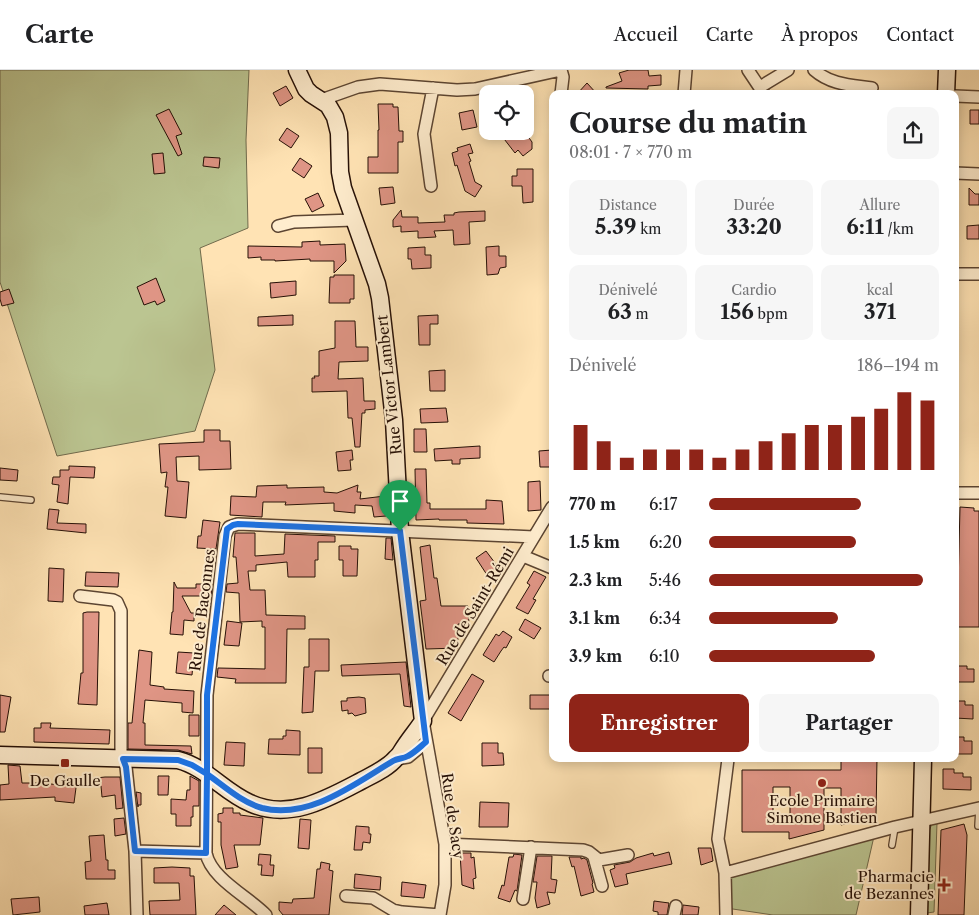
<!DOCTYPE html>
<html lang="fr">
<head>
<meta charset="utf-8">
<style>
	:root { --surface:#fff; --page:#f6f6f6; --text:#202124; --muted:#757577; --line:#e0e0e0; --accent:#8f2418 }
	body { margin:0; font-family:"Libre Caslon Text",serif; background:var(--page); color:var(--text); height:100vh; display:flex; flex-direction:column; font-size:19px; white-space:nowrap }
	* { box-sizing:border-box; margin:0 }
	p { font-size:16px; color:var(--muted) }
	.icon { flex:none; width:28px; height:28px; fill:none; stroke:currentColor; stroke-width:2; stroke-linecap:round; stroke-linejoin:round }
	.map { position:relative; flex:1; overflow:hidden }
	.details { position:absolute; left:549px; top:20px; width:410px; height:672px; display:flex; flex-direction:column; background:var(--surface); border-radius:10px; box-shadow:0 2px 12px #0003 }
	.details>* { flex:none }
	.tools { position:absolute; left:479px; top:15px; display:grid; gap:10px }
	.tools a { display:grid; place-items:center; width:55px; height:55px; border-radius:10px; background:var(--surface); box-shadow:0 2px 12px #0003; font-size:25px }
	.pin { position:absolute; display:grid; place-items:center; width:42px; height:42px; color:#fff; margin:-51px -21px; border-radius:50% 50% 50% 0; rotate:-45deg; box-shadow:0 0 5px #0007 }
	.pin .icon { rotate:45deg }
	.round { display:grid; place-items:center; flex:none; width:52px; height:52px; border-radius:10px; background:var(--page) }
	.headline { display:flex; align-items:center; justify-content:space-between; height:85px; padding:0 20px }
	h1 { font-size:28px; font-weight:700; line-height:38px }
	.figures { display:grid; grid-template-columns:repeat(3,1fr); gap:8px; height:85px; padding:5px 20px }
	.figures div { display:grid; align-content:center; border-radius:10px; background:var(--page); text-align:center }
	.figures b { font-size:21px; font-weight:700 }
	.figures small { font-size:14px; font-weight:400 }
	.figures p { font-size:14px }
	.chart { height:140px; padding:10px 20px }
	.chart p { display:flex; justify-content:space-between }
	.chart svg { width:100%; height:90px; margin-top:5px; stroke:var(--accent); stroke-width:6 }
	.cta { display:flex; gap:10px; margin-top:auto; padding:10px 20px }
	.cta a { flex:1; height:58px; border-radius:10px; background:var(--accent); color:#fff; font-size:20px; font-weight:700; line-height:58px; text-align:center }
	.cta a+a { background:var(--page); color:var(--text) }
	ul { padding:0 20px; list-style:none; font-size:16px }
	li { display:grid; grid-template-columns:80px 60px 1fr; align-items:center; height:38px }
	li i { height:12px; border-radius:6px; background:var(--accent) }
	header { display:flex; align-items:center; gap:30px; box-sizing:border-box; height:70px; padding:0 25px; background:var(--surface); border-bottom:1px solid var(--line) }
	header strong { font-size:24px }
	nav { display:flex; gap:28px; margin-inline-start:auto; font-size:18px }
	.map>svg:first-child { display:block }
</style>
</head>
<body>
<header>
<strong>Carte</strong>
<nav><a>Accueil</a><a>Carte</a><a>À propos</a><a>Contact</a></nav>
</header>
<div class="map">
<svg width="979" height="845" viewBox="0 0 979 845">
	<rect width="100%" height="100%" fill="#ffe3b4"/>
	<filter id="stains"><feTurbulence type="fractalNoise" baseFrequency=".004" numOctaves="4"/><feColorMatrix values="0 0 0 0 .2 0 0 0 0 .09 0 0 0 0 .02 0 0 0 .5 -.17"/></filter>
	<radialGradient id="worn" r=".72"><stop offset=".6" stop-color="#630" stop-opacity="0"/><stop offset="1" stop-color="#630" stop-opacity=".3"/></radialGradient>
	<path fill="#bbc591" stroke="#706a4c" d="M0,0H249L246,70L248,158L200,178L215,300L195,361L57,386L0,212Z
		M937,753L934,842L927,843L929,761L932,754Z
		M875,762L856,845H773L726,838L725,803Z"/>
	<path fill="#df9585" stroke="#261006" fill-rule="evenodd" d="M629,0H648L649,6L661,5V15L648,16V19L606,18V17L622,11L619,3Z
		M587,13L597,24H577Z
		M286,16L293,28L280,36L273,23Z
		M530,23L533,47L525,48V24Z
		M378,34H393V37H398L399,61H403V72H398V103H368V87H378V60H379Z
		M169,39L182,64L176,66L182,84L178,86L156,45Z
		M473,40L477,57L462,60L459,43Z
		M970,40H979V54H970Z
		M287,58L299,66L291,78L279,70Z
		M513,61H524L532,72V79L523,86L518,80L515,83L501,65Z
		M470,74L473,83L468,84L471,91L469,92L475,112L482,116L475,127L465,121L457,95L455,96L452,83L458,81L457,78Z
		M163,83L165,103L154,104L152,84Z
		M204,87L220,88L219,98L203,96Z
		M300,88L312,96L304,108L292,100Z
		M517,99H533V132L523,133L522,116H512V106H517Z
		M393,117L395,133L381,135L379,118Z
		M969,118L975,124H979V135H969Z
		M318,123L324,136L312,142L305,129Z
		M401,140L402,147H418V153L445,152L444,145H454V143L459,142L485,141V151L469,152L470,174L454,175L453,160L434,161L436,167L418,168V161L401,162V156L393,157V150Z
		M979,155V169H967V156Z
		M320,171V175L345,174L346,191L334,203V191H310V189L275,191V190H261V187L248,188V176L302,177V172Z
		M499,176V186H506V197L500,198L498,204L487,205L486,177Z
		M425,177V185H431V198L412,199L411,189H408V178Z
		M334,205H354V229H350V233H329L330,207H334Z
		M156,208L165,231L157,235L155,231L144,235L137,217Z
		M296,211V225L271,228L270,213Z
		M9,219L14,233L2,236L0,229V222Z
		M293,245V255L258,256V247Z
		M438,245V254H430V275H419L418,246Z
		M335,251H355L356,277H368V291L339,292L338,309L363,308L364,331H375V339L365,340V343H362L360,377H355L352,348H348L347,321L312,322V308H315L314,306H319V281L335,278Z
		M445,300V321H430L429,301Z
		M446,338L448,352L421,353L420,339Z
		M414,359H426L427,382H414Z
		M204,360H220V371H230L231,399L199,400V386L176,387L177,411L189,412L186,448L165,446L168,417H165L167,402L161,403L159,374L204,372Z
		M480,376V388L460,389V394H452V390L435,391L434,379Z
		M352,380L353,390H350L351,400L338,401L336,382Z
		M552,380V397H540L539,381Z
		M69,396L95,397L94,408L70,407L68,434L57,432L59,415L52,414L53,407H60V400H69Z
		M0,398L18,400L17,411L0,410Z
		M415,399H426L427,433H430V439H486V430L502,431L504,454L467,453V450H439V449L416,450Z
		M540,411L541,440L528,441V412Z
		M287,415V418L324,417V422L337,423L358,415L357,422H361L360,429L385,426L386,446L374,447L372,436L355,435V443L334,441V433L285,435L286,432H263L262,447L230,445L231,426L256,427L257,416Z
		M960,437L974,438V441H979V557H957Z
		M49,439L59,440L57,453L86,454V463L47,459Z
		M203,450L220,452L216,479L197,478L198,466H201Z
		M235,463H255V486L284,484L285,464L335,466V472H318V490H315V507H288L287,492L256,495V501H248L250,520H265L266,545L305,546V559H287L286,613H235L236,609L217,607L218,598L265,599V557H262V551L240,552L239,523L226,522L227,514L238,513L236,487H233Z
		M386,468H391L393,490L385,489Z
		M430,475L434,508H437L441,536H468L469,554H458V578L426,579L420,531L426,530L420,477Z
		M339,476H351V479H358L357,506H343V490H339Z
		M486,481L501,501L489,508L476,488Z
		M49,498L64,499L63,532L48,531Z
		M534,501L546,507L533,529L536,530L528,544L516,538L530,515L527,513Z
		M86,502L119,503L118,517L85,516Z
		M174,512L177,518H196V514H205V518H212L211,526H182L191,543H194V551L184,550L183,565L170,564L172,542H173Z
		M87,542H99L97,635L78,634L81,603H83V543Z
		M525,549L541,558L534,569L519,560Z
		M227,551L242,553L239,576L224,575Z
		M503,561L512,567L506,578L504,577L501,581L494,592L483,585L496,564L499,566Z
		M309,569H329V601H315L313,642L302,643L304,597H309Z
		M139,580L152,582L150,615L164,617V619L194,621L193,643L182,642V633L145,630L143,653H145V675L191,676L192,684L178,680L128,679V653H132Z
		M178,582L194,583L192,605L176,603Z
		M406,592L411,637L404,636L400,604L342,606L341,595Z
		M955,596H967V599H974V612H955Z
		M472,604L484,611L461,651L448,643Z
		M0,625L11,627L5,662H0Z
		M530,625H552V639H530Z
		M359,627L365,628L366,643L355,646L352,643L348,644V640L342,641L341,631H347V628Z
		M955,631H965V635H973V649L955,648Z
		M189,645H199V666H189Z
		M41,653H51L50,658L110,660L109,674L34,672V658H41Z
		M286,660L300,661V685L268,684L269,669H283V666H286Z
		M955,667H964V671H972V684H955Z
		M226,672L245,673L244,696L224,695Z
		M482,673H498V683H503L504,695L482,696Z
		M308,678H322V703H308Z
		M841,689H877L876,746L841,755V718H824V760L789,769V762H742V700H841ZM773,717H790V752H773Z
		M8,695L20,696L22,713H43L67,716L68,709L77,710L74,733L55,731V727L0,730V715L9,714Z
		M943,699H954V703H963V707H971V720L943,719Z
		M158,706H169L168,725H158Z
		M190,706L199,711V736H193V747H191V756H176V744H171V729L186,730L187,720H190Z
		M105,707H120L123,738L116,739L115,725L102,727L101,716L97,717L96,708Z
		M136,722L141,723V735H138V737Z
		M480,732L509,733L508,757H479Z
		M223,738H233V743H240V745L263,748L260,775H234L238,797L226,799L221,775V752H218V744L223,743Z
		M124,748L126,764L115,766L114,749Z
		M300,749L311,750L309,779L298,778Z
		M964,754L967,765L964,845H938L941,760Z
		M356,756L369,757V764H371L370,773L363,772L362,780H354Z
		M104,765L106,790H108V800H115V809H86L85,792L91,791L89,766Z
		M698,778H711L713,791L701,795Z
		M669,782L672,794L626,804L628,814L615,817L610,800L615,798L614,795L630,792L636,788L653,783L654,786Z
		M460,783H471V788L474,787L476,808L473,809L474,819L462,815Z
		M259,784L271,785L270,795H274L273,806L261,805L262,795H258Z
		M514,784L522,785L517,821L515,820L510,832L498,828L502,815L504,816L509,787H513Z
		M537,786H552L551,809L557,810L555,823L547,822L550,834L537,838L535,828L537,812H533Z
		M569,787H581V789L584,788L587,790L593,813L592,814L594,822L581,826L574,796L572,797Z
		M321,792L330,794L329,800L333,801L329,845H283L279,840V832L292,833L293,829L314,828L317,799H320Z
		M172,797L190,798V806H194L196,845H150L149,831L180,830L179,813H154V798Z
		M355,804L381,807L380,820L354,818Z
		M402,812L426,815L424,828L401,826Z
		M39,827L40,842L13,845L11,829Z
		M654,831L669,833L667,845H658V842L653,841Z
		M107,833L109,845H85L84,836Z
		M224,835L236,845H215Z
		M683,835L699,837L698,845H682Z"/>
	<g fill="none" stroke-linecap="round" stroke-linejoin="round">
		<defs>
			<path id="lane" d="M0,427L31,430
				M978,756L979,739
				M892,775L895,757"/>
			<path id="street" d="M748,0L764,24
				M814,0C831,15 851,15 872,18
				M760,17L788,0
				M561,24L563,7L561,0
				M684,24L686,0
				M955,26L979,27
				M321,30L358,17L380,14L457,20L475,19L561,0
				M955,103L979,104
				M431,116L424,64L433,18
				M278,156L294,152L354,150
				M955,204H979
				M955,423H979
				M523,486L552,498
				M80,526L113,530L117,532L121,541V682L126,697L135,781L137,845
				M549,606H552
				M396,689L408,687L426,672
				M445,774L583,780L589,782L599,790L628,785
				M135,781L206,783C211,809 249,827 266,845
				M206,783L207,625L225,466L229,457L238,454L534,467
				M594,787L602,816
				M725,803L895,757L979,738
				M346,826L373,828L393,840L402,842L440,845
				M523,829L531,777
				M440,845L445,815V774L423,651L552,437
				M674,845L676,836
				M726,845L725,803L718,769L728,689"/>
			<path id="secondary" d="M946,24L947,0
				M0,685L178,690C206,697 224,722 250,733C289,751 327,729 361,711C372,705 388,698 396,688C400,685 402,680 405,676C411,667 417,660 423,651L400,461L394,350L380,228L377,214L343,118L340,102L339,63L335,47L328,35L311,24L306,19L297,0
				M919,845L923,689"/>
		</defs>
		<use href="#lane" stroke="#5c4532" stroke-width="8"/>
		<use href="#street" stroke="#5c4532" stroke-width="14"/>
		<use href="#secondary" stroke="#261006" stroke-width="19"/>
		<use href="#lane" stroke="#ffedce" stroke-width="5.5"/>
		<use href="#street" stroke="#ffedce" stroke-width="11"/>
		<use href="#secondary" stroke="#ffedce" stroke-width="16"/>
	</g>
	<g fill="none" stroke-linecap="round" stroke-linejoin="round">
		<defs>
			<path id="route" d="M400,461L238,454L233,455L227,459L207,625V704L192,695L178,690L123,689L126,697L135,781L206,783L207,704C224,716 241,732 262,738C309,750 356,713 393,691C398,688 403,689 408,686C414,683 420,677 426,672L400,461"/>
		</defs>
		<use href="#route" stroke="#fff" stroke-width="10"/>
		<use href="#route" stroke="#1a73e8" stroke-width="6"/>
	</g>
	<g fill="#8f2418" stroke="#ffedce" stroke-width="2">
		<rect x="60" y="688" width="10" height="10" rx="2.5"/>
		<circle cx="822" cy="713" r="5"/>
		<path d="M941.5 807.5h5v5h5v5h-5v5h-5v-5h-5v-5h5z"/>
	</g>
	<g text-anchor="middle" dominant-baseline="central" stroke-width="4" stroke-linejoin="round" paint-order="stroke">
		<g font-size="15" fill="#261006" stroke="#ffedce">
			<text transform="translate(389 315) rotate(-96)">Rue Victor Lambert</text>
			<text transform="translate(475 536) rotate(-59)">Rue de Saint-Rémi</text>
			<text transform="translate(202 540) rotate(-83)">Rue de Baconnes</text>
			<text transform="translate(453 746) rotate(82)">Rue de Sacy</text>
		</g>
		<g font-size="15" fill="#261006" stroke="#ffedce">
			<text x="65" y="710">De Gaulle</text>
			<text x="822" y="730">Ecole Primaire<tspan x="822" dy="17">Simone Bastien</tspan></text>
			<text x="934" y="806" text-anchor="end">Pharmacie<tspan x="934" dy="17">de Bezannes</tspan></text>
		</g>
	</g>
	<rect width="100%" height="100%" filter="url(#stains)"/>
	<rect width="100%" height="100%" fill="url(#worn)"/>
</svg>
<div class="tools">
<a><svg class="icon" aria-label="locate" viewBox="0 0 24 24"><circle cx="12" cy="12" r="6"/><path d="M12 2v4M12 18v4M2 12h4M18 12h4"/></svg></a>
</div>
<div class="pin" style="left:400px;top:461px;background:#1e9e55"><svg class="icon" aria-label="arrive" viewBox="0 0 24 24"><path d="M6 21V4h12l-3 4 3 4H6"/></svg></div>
<section class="details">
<div class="headline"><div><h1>Course du matin</h1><p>08:01 · 7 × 770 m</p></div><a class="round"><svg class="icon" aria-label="share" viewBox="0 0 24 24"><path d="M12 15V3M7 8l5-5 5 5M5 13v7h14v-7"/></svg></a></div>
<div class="figures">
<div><p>Distance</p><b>5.39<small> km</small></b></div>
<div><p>Durée</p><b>33:20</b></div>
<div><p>Allure</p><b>6:11<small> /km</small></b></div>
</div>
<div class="figures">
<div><p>Dénivelé</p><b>63<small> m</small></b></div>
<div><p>Cardio</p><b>156<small> bpm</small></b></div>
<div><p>kcal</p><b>371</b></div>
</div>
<div class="chart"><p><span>Dénivelé</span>186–194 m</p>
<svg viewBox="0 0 160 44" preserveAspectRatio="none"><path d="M5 44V22M15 44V30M25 44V38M35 44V34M45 44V34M55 44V34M65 44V38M75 44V34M85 44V30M95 44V26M105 44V22M115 44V22M125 44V18M135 44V14M145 44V6M155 44V10"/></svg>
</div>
<ul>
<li><b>770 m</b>6:17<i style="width:66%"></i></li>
<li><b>1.5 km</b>6:20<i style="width:64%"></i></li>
<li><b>2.3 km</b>5:46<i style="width:93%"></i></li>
<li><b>3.1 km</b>6:34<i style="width:56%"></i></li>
<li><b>3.9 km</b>6:10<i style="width:72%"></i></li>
</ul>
<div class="cta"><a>Enregistrer</a><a>Partager</a></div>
</section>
</div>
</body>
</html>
